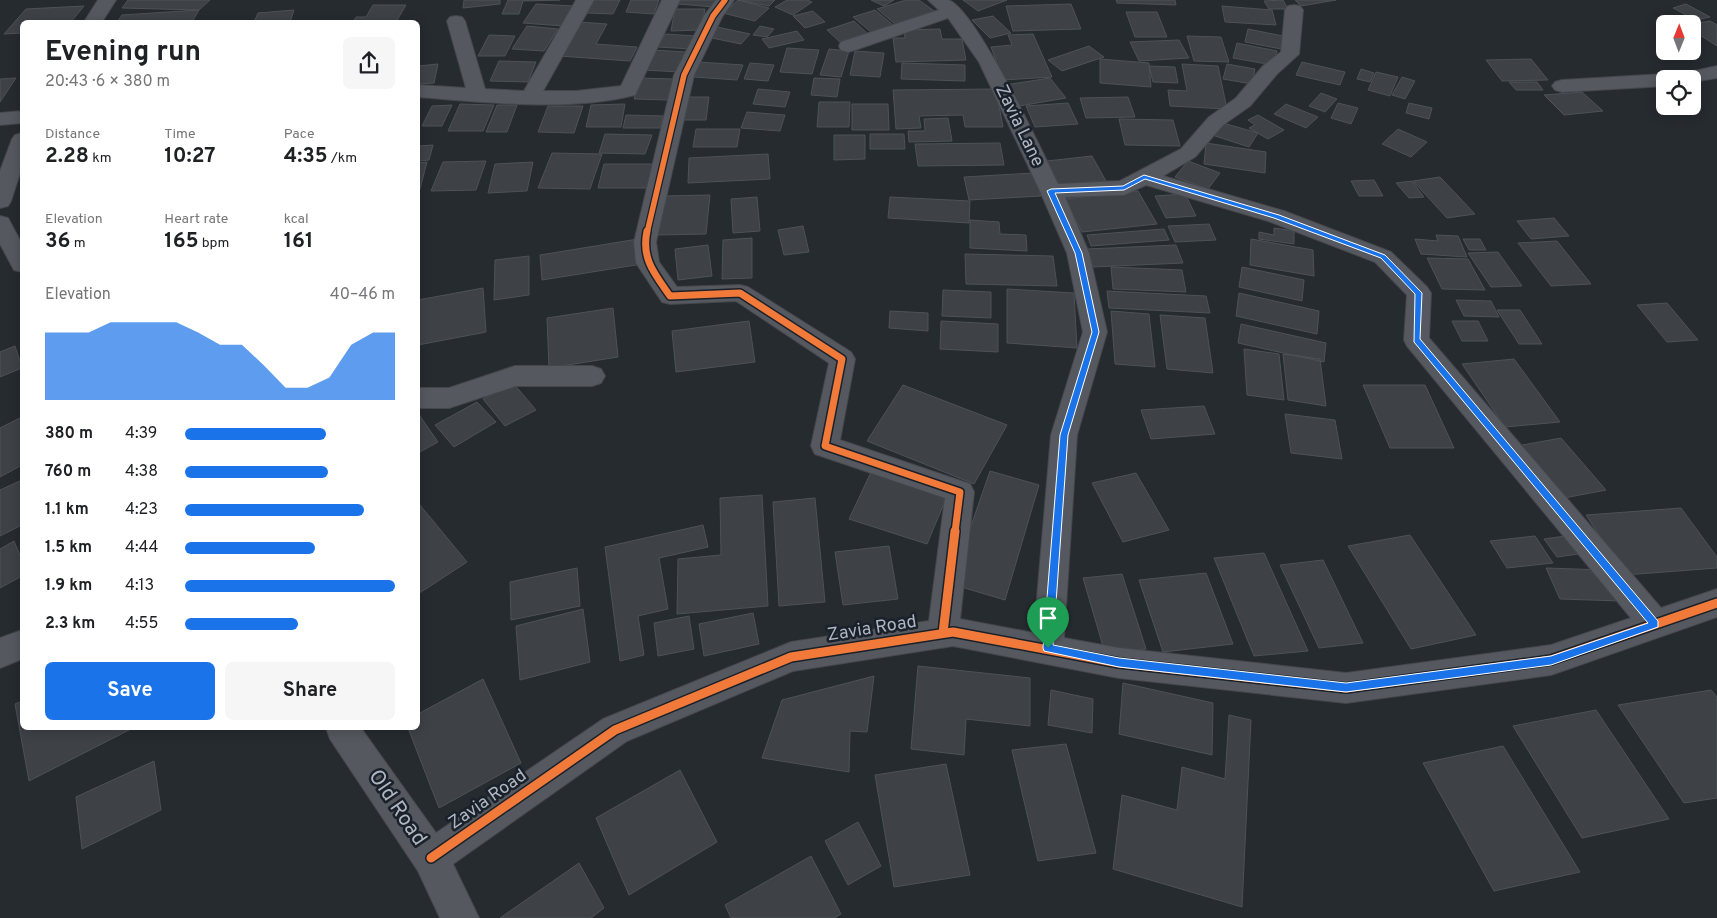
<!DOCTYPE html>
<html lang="en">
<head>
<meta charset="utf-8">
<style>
	:root { --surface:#fff; --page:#f6f6f6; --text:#202124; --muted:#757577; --accent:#1a73e8 }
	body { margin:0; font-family:Overpass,sans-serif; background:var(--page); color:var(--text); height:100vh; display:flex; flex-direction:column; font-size:19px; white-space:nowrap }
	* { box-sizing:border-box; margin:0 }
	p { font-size:16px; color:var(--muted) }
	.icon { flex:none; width:28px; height:28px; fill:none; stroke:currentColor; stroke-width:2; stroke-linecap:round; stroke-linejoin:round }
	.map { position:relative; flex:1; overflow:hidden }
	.panel { position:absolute; left:20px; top:20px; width:400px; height:710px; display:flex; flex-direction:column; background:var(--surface); border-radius:8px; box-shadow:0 2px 12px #0003 }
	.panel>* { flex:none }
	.needle { width:32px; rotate:1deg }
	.controls { position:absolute; left:1656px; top:15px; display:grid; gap:10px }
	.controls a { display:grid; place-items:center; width:45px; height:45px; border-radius:8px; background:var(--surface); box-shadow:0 2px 12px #0003; font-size:25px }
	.pin { position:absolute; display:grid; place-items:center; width:42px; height:42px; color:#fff; margin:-51px -21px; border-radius:50% 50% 50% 0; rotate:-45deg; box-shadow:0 0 5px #0007 }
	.pin .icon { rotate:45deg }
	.round { display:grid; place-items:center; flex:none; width:52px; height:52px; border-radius:8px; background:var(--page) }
	.headline { display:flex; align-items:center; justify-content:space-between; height:85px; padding:0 25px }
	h1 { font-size:28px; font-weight:700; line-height:38px }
	.figures { display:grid; grid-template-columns:repeat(3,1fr); gap:8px; height:85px; padding:5px 25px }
	.figures div { display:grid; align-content:center }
	.figures b { font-size:21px; font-weight:700 }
	.figures small { font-size:14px; font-weight:400 }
	.figures p { font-size:14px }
	.chart { height:140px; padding:10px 25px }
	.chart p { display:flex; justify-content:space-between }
	.chart svg { width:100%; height:90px; margin-top:5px; fill:var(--accent); opacity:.7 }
	.primary-button { display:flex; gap:10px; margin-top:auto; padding:10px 25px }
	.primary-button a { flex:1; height:58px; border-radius:8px; background:var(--accent); color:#fff; font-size:20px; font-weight:700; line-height:58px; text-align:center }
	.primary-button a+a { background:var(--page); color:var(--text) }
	ul { padding:0 25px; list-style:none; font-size:16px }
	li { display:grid; grid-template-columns:80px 60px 1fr; align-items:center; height:38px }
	li i { height:12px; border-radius:6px; background:var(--accent) }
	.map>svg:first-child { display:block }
</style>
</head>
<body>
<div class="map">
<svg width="1717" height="918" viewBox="0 0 1717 918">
	<rect width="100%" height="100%" fill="#262b30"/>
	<path fill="#3e4247" stroke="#4d5258" d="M128,0H210L199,10L122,8Z
		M464,0H500V4L463,8Z
		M508,0H560L523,1L519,14H502Z
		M594,0H620L613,14L587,13Z
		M631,0H659L654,14L626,12Z
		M680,0H717L714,7L678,4Z
		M738,0L769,8L755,21L723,13Z
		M738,0H775L769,6Z
		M787,0H807L812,2L793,15L775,7Z
		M871,0H894L884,6Z
		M906,0H919L934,11L895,24L877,9Z
		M963,0H1007L978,11Z
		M1116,0H1175L1176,5L1117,3Z
		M1283,0L1288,9H1269L1264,1Z
		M1295,0H1336L1301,6Z
		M536,4L574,6L563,26L523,23Z
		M1071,4L1081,29L1013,31L1006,6Z
		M1686,4L1710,17L1696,20L1673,8Z
		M373,5H406L396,22H353L356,17H366Z
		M84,6L71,22H22V33L4,34L26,9Z
		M1222,6L1272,10L1276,25L1225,22Z
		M675,9H705L701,30L671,31Z
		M199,10L192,22H117L122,15Z
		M294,10L290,22H247H254L258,13Z
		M875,10L893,25L871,32L853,17Z
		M813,11L825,22L805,28L793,16Z
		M1126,12H1157L1167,37H1135Z
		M993,16L1011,33L990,38L972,20Z
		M854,21L869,35L842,44L827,30Z
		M1710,21L1717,25V46L1692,30V24Z
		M579,22L607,24L596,44L637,47L630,61L559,56Z
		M527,26L558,29L544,51L512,49Z
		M760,26L774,29L767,37L753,35Z
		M717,27L750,34L741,44L707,37Z
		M940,29L942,39H962L966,60L896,62L893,38H905L904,30Z
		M1248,29L1283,36L1281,49L1245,42Z
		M797,31L804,40L769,48L762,39Z
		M665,34L696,36L691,49L658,47Z
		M1033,34L1052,77L1003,80L991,47L1012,45L1008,35Z
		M489,35L515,36L505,56H478Z
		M1187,36L1221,37L1229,62L1194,61Z
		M1179,40L1189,58L1139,61L1130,42Z
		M1237,43L1277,51L1273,65L1233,58Z
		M1089,46L1104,57L1062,71L1048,60Z
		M787,48L819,50L812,74L780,72Z
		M829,49L849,51L841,77L820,75Z
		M652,50L686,52L679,72L644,70Z
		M855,51L884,53L880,77L850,75Z
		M1100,59L1149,63L1151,87L1100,83Z
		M1531,59L1548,80L1502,81L1486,60Z
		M499,61L536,62L528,82L490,81Z
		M699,62L743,65L737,80L694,77Z
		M1302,62L1345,72L1340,85L1296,75Z
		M750,63L774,65L768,81L744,79Z
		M902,63L965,65V81L901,79Z
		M438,64L434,83L418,84V66Z
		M1182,64L1218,66L1227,109L1170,106L1168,90L1187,91Z
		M1227,64L1255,69L1252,84L1223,79Z
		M1149,66L1175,67L1178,83L1153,82Z
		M1361,69L1374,73L1370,82L1357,79Z
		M1376,72L1398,77L1390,96L1368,90Z
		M1402,77L1415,81L1405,99L1392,95Z
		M16,78L0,102V79Z
		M641,78L673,79L668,100L634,99Z
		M814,78L840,79L837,97L811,95Z
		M1050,78L1066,98L1019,106L1005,85Z
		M1509,82H1537L1543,90H1516Z
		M758,89L790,92L785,107L753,104Z
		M996,89L1003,127H965L963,115L919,116L921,128L896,129L893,90Z
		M1582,92L1603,111L1564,115L1544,95Z
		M1321,93L1337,99L1325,112L1309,106Z
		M681,97H709L706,120H677Z
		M1128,97L1135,117L1086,118L1080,98Z
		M819,102H850L849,127H817Z
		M1068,103L1078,124L1035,127L1026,106Z
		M1338,103L1358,108L1351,124L1331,118Z
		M1409,103L1432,108L1429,119L1406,113Z
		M460,104L494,105L483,131H448Z
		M625,104L621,127H586L591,105Z
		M852,104H888L889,130H852Z
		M1286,104L1318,117L1306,128L1274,114Z
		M452,105L442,126H422L432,106Z
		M497,105H517L507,132H486Z
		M548,106H583L574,133L538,132Z
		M747,112L785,115L780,131L741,128Z
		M626,115L663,116L660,128H623Z
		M1258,115L1284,130L1268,139L1249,128L1255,125L1248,120Z
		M948,118L952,141L909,142L908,131H925L924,119Z
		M1119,119L1173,120L1180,146L1125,145Z
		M1223,123L1258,133L1249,147L1215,136Z
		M696,129H740L737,147H693Z
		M1398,129L1427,142L1411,157L1382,144Z
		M605,134L652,135L645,154L599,153Z
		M870,134H904L905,149H870Z
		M834,135H865V159L834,160Z
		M1000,143L1004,165L918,166L915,144Z
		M1206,143L1266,152L1265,173L1204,164Z
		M433,145L429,160L418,161V146Z
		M552,153L602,154L590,189L538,188Z
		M768,154L770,179L688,183L689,158Z
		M1092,156L1106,181L1059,186L1047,161Z
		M486,161L476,190L431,191L443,162Z
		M1188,161L1220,173L1208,189L1175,177Z
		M427,162L420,189H418V163Z
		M533,162L527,191L488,193L495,164Z
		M604,164H655L650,188H598Z
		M1034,173L1041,196L969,200L964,177Z
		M1440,177L1475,214L1447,218L1413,181Z
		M1374,180L1383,196H1359L1351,181Z
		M1412,181L1424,197L1409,198L1396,183Z
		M1138,191L1157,224L1082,232L1065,199Z
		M1185,194L1196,216L1166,218L1155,196Z
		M710,195L706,234L658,235L664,196Z
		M757,197L760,231L733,233L731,199Z
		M890,197L970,201L969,223L888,218Z
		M1554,218L1569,236L1531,239L1517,221Z
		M970,220L999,222L1000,234L1026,235L1027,251L970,248Z
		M1209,224L1216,240L1175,242L1168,226Z
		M803,226L809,252L784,255L778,230Z
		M1274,228L1294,231V244L1259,239V232L1274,235Z
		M1164,229L1169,240L1091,246L1087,235Z
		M1436,235L1458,236L1467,257L1421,254L1415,239L1438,241Z
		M752,238V278L722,279L723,240Z
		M638,239L642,264L542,280L540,255Z
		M1251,239L1313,250L1314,276L1250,265Z
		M1463,239H1480L1486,250H1469Z
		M1557,241L1591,284L1551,286L1518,243Z
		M708,245L712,276L678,280L675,249Z
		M1176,245L1183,263L1093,267L1087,249Z
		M1498,252L1522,286L1491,287L1468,253Z
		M965,254L1053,256L1057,286L966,284Z
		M529,256V295L494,300L495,260Z
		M1427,258L1468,259L1485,290L1442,289Z
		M1111,267L1182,270L1186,292L1113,289Z
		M1242,267L1304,280L1302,301L1239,287Z
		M483,288L486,332L418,345V300Z
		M1007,289L1074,293L1077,348L1007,343Z
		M943,290L991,292V318L942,316Z
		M1107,291L1206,296L1210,313L1109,308Z
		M1239,293L1319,311L1317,334L1236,316Z
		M1456,300L1491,301L1499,317L1464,316Z
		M1667,303L1698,340L1667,342L1637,305Z
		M613,308L618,357L549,368L547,318Z
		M1497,310H1520L1542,344H1519Z
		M890,311L928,313V331L889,328Z
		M1111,311L1149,314L1155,367L1115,364Z
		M1160,315L1205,318L1213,373L1167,369Z
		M749,321L755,362L676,372L672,331Z
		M941,321L998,324V352L940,349Z
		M1452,321H1478L1488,341H1462Z
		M1241,324L1326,343L1324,362L1238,343Z
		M15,346L22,368L0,377V352Z
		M1244,349L1279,354L1284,400L1247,395Z
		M1283,354L1320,359L1326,406L1288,400Z
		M1514,359L1560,422L1505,427L1462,364Z
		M513,383L536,410L505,426L483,399Z
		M903,385L1007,425L974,484L867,441Z
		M1363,385H1425L1454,448H1390Z
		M477,402L496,422L454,447L435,425Z
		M1204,406L1215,434L1151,439L1141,410Z
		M418,413L438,442L418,453Z
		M1285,414L1335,420L1342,459L1291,453Z
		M22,417V465L0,477V428Z
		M1561,438L1606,490L1559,499L1517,446Z
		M872,470L948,494L927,544L849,519Z
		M990,471L1039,485L1005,600L951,584Z
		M1136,473L1169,530L1123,542L1092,483Z
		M22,480V525L0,536V490Z
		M762,495L768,606L677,614L678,559L721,555L720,498Z
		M815,498L825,602L779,606L773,502Z
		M420,505L467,562L418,594V507Z
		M1681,508L1717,557V568L1625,575L1586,515Z
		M703,525L708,547L659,558L668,609L638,616L644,655L620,661L605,547Z
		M1410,535L1476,635L1411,649L1348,546Z
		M1573,535L1586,553L1557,557L1544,539Z
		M1535,536L1553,563L1507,568L1490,541Z
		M14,541L22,560V576L0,588V549Z
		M889,546L898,599L843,605L835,552Z
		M1264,553L1308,651L1254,656L1214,558Z
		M1323,560L1363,643L1319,648L1280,565Z
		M577,568L580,606L511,620L510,582Z
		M1546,568L1605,570L1621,601L1560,599Z
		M1206,573L1233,644L1163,652L1139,580Z
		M1122,574L1146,649L1105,653L1083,578Z
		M583,609L590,662L520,680L516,626Z
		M753,613L759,644L704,656L699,624Z
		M689,616L694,649L658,656L654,623Z
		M918,666L1030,678V726L966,719L964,755L911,749Z
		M874,676L867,732L850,731L849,772L762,758L782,700Z
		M483,679L521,763L439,808L408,728H418V714Z
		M1123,683L1213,703L1212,755L1119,734Z
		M1051,690L1093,699L1092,733L1048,725Z
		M1711,690L1717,697V798L1684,803L1618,705Z
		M22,701V728H133L29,781L15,704Z
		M1596,710L1669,819L1582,838L1513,726Z
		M1229,715L1251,720L1242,907L1113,869L1122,795L1177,810L1182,767L1225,779Z
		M1066,744L1096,853L1038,861L1012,750Z
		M1503,746L1580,872L1494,891L1423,763Z
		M154,761L161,810L82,849L76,797Z
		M946,764L970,875L894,887L875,775Z
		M680,770L717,842L629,895L596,818Z
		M858,822L881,866L848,885L825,841Z
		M811,856L841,914L834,918H731L725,905Z
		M579,863L604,908L591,918H500Z"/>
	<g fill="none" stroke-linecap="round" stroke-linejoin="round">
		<defs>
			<path id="minor" d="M98,0H116L102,22H84Z
				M576,0H594L543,91H576L621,86L662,0H680L635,95C568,112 486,102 418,97V85L466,88L447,21L450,17L456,16L462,17L465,21L485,89L524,91Z
				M716,0H734L722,17L694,75L656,242L659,262L677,287L740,285L748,287L851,352L855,359L840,440L970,484L974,492L960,619L1034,633L1051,435L1083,332L1067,253L1040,191L979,62L948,18L855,50L848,52L841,50L839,46L841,42L939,10L928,0C934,0 942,0 948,0C975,7 1043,153 1058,184L1120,181L1181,149L1209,117L1236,98L1263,66L1281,52L1285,10L1288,6L1294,5L1300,6L1303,10L1299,54L1277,74L1250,106L1223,125L1195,157L1163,176L1284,211L1391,252L1427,287L1431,293L1429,338L1661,608L1717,589V617L1551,675L1346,703L1119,678L953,646L793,671L627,741L453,864L479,918H440L418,871L330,739L326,728H361L436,833L603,719L791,642L929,621L945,498L815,454L811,446L829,363L736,301L670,304L662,302L636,263L634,242L674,75L704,16ZM1146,185L1268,221L1375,262L1407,295L1404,340L1407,346L1631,618L1551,645L1346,673L1119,648L1064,638L1077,435L1107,332L1089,253L1065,197L1124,195Z
				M1717,66V78L1692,82V79H1665V86L1562,92L1555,90L1552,86L1555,82L1562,80L1665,74L1671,76Z
				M22,111V123L0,125V113Z
				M22,133V167L11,201L8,206L0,208V171L12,139L15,135Z
				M0,216L8,218L22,244V272L14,270L0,244Z
				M515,366H592L601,369L605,376L601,383L592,386H516L449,408H418V388H449Z
				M22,630V659L0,668V638Z"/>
		</defs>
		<use href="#minor" stroke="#44474b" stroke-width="2"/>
		<use href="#minor" fill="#55595f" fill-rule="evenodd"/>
		<defs>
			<path id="cycleway-far2" d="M647,233L684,75L713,16L725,0"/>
			<path id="cycleway-far1" d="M647,231C641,259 655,274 670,296L740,293L842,359L825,446L960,492L955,532"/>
			<path id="cycleway" d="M943,633L955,531
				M431,858L615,730L791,657L953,632L1119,663L1346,688L1551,660L1717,603"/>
		</defs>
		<use href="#cycleway-far2" stroke="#1a212a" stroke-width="8"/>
		<use href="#cycleway-far1" stroke="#1a212a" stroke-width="10"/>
		<use href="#cycleway" stroke="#1a212a" stroke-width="12"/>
		<use href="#cycleway-far2" stroke="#f17a3a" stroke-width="5.5"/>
		<use href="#cycleway-far1" stroke="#f17a3a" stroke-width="7"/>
		<use href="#cycleway" stroke="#f17a3a" stroke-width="9"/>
	</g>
	<path fill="#1a73e8" stroke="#fff" fill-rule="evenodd" d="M1144,175L1279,215L1385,255L1422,293L1420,339L1658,621V627L1551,665L1346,692L1119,667L1044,651L1043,648L1060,435L1092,332L1075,253L1047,191L1051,189L1123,186ZM1145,179L1274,218L1381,258L1415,294L1414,342L1648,623L1551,656L1346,683L1119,658L1053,645L1068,435L1099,332L1082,253L1055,193L1124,190Z"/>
	<g text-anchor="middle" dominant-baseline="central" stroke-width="5" stroke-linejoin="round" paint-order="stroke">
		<g font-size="18" fill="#afb6c2" stroke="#1a212a">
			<text transform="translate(1019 126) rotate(64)">Zavia Lane</text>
			<text transform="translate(872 629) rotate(-9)">Zavia Road</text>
			<text transform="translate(488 800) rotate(-35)">Zavia Road</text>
		</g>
		<g font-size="21" fill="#afb6c2" stroke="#1a212a">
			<text transform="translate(397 808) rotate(56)">Old Road</text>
		</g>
	</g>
</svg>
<div class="controls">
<a><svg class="needle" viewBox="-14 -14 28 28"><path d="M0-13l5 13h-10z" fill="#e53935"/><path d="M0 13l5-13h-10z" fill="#757577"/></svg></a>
<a><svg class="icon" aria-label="locate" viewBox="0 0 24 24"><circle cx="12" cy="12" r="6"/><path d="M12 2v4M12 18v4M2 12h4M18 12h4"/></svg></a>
</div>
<div class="pin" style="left:1048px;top:648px;background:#1e9e55"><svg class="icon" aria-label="arrive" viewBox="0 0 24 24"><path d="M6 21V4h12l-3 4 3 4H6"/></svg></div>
<section class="panel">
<div class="headline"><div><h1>Evening run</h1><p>20:43 · 6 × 380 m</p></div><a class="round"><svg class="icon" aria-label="share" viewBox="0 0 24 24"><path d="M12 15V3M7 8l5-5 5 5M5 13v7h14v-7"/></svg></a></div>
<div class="figures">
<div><p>Distance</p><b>2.28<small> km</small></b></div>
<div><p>Time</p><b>10:27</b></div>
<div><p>Pace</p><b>4:35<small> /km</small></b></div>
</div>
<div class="figures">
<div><p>Elevation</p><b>36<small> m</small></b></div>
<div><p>Heart rate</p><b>165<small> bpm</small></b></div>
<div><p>kcal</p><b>161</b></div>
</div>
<div class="chart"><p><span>Elevation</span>40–46 m</p>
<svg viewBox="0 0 160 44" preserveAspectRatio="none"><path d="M0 44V11L10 11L20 11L30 6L40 6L50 6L60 6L70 11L80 17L90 17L100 27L110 38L120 38L130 33L140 17L150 11L160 11V44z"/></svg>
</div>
<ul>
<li><b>380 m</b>4:39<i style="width:67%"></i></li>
<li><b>760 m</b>4:38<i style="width:68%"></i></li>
<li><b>1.1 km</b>4:23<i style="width:85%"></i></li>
<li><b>1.5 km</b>4:44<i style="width:62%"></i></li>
<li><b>1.9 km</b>4:13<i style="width:100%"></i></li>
<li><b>2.3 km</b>4:55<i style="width:54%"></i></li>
</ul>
<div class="primary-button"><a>Save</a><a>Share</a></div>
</section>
</div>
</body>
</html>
